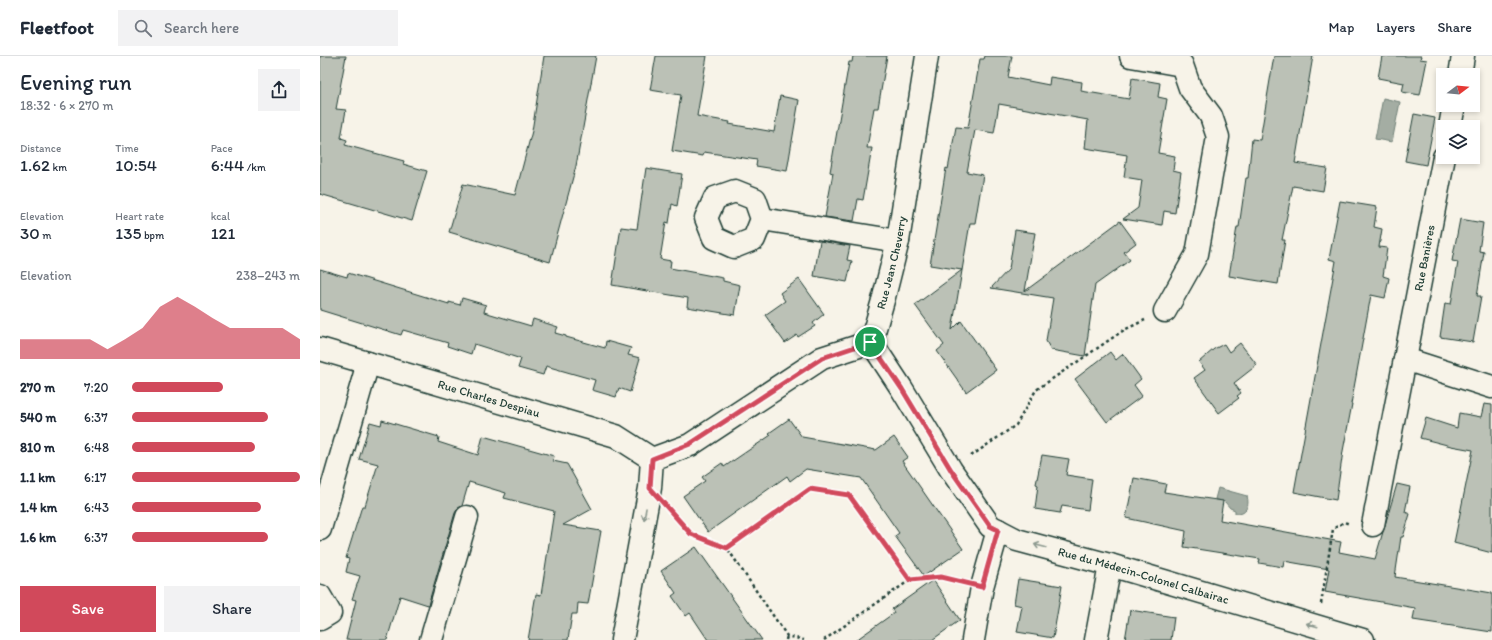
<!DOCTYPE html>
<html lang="en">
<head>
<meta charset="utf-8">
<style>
	:root { --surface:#fff; --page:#f2f2f3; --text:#1f2937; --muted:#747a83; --line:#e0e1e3; --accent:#d1495b }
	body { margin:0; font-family:Itim,sans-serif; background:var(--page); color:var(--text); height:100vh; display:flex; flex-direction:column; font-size:15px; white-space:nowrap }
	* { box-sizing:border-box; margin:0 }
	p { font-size:13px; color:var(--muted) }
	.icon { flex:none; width:22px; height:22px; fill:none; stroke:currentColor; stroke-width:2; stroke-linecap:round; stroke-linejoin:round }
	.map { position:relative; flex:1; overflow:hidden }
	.panel { display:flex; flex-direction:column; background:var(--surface); width:320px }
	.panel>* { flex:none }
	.needle { width:26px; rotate:74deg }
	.tools { position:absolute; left:1116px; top:12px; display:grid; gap:8px }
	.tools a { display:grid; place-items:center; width:44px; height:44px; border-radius:0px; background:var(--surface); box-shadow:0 2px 6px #0003; font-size:20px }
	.pin { position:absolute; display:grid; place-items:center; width:34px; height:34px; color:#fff; margin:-17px; border:2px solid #fff; border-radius:50%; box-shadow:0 1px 4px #0007 }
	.round { display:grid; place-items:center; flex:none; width:42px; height:42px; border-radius:0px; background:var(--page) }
	.summary { display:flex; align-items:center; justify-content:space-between; height:68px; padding:0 20px }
	h1 { font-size:22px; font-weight:600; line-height:30px }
	.metrics { display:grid; grid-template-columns:repeat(3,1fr); gap:6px; height:68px; padding:4px 20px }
	.metrics div { display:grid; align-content:center }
	.metrics b { font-size:17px; font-weight:600 }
	.metrics small { font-size:11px; font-weight:400 }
	.metrics p { font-size:11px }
	.chart { height:112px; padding:8px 20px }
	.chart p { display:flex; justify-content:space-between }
	.chart svg { width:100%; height:72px; margin-top:4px; fill:var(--accent); opacity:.7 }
	.action { display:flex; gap:8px; margin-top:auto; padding:8px 20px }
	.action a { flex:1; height:46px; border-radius:0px; background:var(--accent); color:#fff; font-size:16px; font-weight:600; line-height:46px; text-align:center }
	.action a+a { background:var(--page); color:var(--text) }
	ul { padding:0 20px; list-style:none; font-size:13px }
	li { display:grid; grid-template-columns:64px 48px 1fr; align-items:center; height:30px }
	li i { height:10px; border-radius:5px; background:var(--accent) }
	header { display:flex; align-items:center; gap:24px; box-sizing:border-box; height:56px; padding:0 20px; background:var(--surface); border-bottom:1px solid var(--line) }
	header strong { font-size:19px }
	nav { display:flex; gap:22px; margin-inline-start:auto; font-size:14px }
	.search { width:280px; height:36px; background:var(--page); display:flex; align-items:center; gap:10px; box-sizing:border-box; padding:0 14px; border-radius:0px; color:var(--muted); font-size:15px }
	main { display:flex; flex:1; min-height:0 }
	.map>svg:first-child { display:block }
</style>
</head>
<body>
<header>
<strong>Fleetfoot</strong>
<div class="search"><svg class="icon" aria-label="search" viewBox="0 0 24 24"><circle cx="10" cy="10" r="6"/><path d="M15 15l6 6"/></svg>Search here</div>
<nav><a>Map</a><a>Layers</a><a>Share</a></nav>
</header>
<main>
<section class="panel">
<div class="summary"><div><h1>Evening run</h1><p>18:32 · 6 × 270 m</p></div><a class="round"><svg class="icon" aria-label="share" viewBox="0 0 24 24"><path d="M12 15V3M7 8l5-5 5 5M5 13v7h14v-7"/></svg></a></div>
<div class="metrics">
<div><p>Distance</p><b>1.62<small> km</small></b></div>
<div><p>Time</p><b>10:54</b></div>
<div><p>Pace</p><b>6:44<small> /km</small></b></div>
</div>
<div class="metrics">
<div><p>Elevation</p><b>30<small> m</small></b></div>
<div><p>Heart rate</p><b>135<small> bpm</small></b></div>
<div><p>kcal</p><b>121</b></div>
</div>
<div class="chart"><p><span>Elevation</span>238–243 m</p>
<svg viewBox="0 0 160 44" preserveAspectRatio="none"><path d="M0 44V32L10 32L20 32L30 32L40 32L50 38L60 32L70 25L80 12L90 6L100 12L110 19L120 25L130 25L140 25L150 25L160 32V44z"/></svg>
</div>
<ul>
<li><b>270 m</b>7:20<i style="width:54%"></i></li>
<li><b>540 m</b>6:37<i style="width:81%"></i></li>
<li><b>810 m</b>6:48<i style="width:73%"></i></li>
<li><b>1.1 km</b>6:17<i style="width:100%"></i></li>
<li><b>1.4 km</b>6:43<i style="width:77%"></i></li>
<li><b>1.6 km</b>6:37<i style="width:81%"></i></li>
</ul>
<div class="action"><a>Save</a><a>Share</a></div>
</section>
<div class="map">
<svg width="1172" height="584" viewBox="0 0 1172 584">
	<rect width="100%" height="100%" fill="#f7f3e8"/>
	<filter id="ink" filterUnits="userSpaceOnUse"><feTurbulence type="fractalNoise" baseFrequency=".025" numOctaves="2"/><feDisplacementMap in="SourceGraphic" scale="8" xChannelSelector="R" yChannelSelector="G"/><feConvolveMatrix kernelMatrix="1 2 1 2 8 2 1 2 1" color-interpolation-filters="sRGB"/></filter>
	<g filter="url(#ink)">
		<path fill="#a4ada3" stroke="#6f8077" d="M1063,42L1080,46L1072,86L1055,83Z
			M898,432L927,440C930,450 926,458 915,457V454L910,452L905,446L895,443Z"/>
		<path fill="#bbc1b6" stroke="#1f3d34" d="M0,0H26L16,53L26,54L21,82L27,84L25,89L84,105L83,108L107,115L92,165L0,138Z
			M224,0H276L256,110L230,206L129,176L143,128L195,139L212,75Z
			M336,0H387L377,60L410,66L409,68L454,76L460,40L479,44L467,115L436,110L437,104L384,96L383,100L352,95L361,39L330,34Z
			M533,0H567L558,52H554L547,92H552L543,144L538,143L534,165L505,161L513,117L510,116L529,6H532Z
			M665,0H692L688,21L729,29L730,21L762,26L761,35L809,43L812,22L840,27L838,41L847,43L838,97L855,100L853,114L861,116L855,157L844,155L842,169L803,163L818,152L822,124L804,121L807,99L765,92L768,64L679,48L674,77L655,74L647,116L663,119L655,167H650L632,274L641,265L676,314L646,336L617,295L624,289L595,249L642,214L610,209L626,112L628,113L636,71L648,72L660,3H664Z
			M954,0H993L975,107L1007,112L1003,135L973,130L962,184H965L958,228L909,220L917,171H919L926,122H928L932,83L940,84Z
			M1062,0H1101L1100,3L1107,4L1100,39L1082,36L1084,27L1058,22Z
			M1094,58L1115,62L1106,109L1085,105Z
			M326,112L362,118L357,150L352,148L349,167L346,166L340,203L351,205L350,212L403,222V225L420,229L415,259L367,251L368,242L292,229L301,171L317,173Z
			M1020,145L1057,151L1054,171L1062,173L1059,191L1067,192L1063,220L1069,222L1065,242L1051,239L1031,348H1032L1023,395L1016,444L974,436L1016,205L1009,203Z
			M1140,163L1163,167L1159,195L1164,196L1157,240H1161L1153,286L1120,281L1125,247L1131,248L1138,206L1132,205Z
			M800,165L816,187L804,196L810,204L775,229L765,300L731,294L726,285L733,242L671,232L689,213L695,174L715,177L705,235Z
			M500,185L530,190L527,204L532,205L527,226L494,220Z
			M0,213L27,221L28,217L129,248V246L140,249L142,242L166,249L164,256L211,270L213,263L238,271L235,277L246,280V281L285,292L286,285L311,292L308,299L320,302L310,336L299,332L296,341L272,334L275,324L226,310L223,319L198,312L201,303L173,294L154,288L151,298L127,290L128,287L83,274L81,279L0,254Z
			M479,223L504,258L493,267L495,270L478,281L477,279L465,287L445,259L465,245L460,237Z
			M920,287L937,309L914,327L921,337L917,340L919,342L899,357L874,322L885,314L879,306L894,293L904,288L909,296Z
			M790,296L796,304L803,298L821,323L814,329L822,340L787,366L755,323Z
			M1164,348L1172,349V497L1134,487L1153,394L1131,390L1100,382L1106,362L1137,372L1139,357L1161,361Z
			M469,363L482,381L556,394L574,381L588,401L582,405L643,493L604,520L575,480L579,477L541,422L486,413L470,425L467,420L388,476L363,440L385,425L382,421L402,407L404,411L451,379L449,377Z
			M62,364L119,381L118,386L158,399L163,380L234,400L233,405L247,408L272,453L243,469L281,475L268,548L258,547L257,558H252L248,584H208L216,538L221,539L234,455L184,442L186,437L149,426L142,450L138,452L135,457L108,549L80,540L67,584H26L36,544L32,543L40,520L26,516L29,503L26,502L42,450H45L58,408L39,403L50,366L61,369Z
			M722,399L749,403L746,419L772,423L768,454L742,450L740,457L715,453L718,429L716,428Z
			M814,422L846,428L844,436L903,445L900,464L1021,486L1019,496L1055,503L1077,428L1090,431L1085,456L1090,458L1083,481H1081L1075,521L1172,537V576L1093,564L1095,552L1005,536L1009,513L964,505L963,511L939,507L940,503L864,491L866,475L806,462Z
			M376,491L442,584H388L370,557L366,560L352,540L356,537L341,515Z
			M698,523L742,530L733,582L697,576L702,550L694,548Z
			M613,524L640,564L612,584H536L574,557L572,553Z
			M810,554L854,561L851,584H805Z"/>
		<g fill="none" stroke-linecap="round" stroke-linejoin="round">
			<defs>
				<g id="minor">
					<path d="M811,0L862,9L870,32L891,60L898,81L877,198L845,255"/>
					<path d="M1140,19L1143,0"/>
					<path d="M1130,71L1134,49"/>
					<path d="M415,135L435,143L442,163L434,183L414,191L394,182L386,162L395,142Z"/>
					<path d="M442,163L578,185"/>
					<path id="s1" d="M551,286L582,333L631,414L670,470L697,484L790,509L1043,584"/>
					<path id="s2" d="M551,286L564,241L578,185L607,0"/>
					<path id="s3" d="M0,293L296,380L332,403"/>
					<path d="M1085,303L1172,331"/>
					<path id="s4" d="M1053,469L1124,101"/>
					<path d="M0,473L48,307"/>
					<path d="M0,540L10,557L0,563"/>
					<path d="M111,584L147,461"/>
					<path d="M302,584L330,432L332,403L370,389L502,302L551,286"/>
					<path d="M653,584L662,531L678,474"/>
					<path d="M776,584L790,509"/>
				</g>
			</defs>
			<use href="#minor" stroke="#1f3d34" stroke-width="25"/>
			<path stroke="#1f3d34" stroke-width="2.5" stroke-dasharray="3 3" stroke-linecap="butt" d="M651,400L696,369L716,334L804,274L825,264
				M350,455L371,478L407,492L467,580L484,584
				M407,492L490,433L529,439L590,524L504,584
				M590,524L621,521L640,525
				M1001,548L1013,473L1024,466L1030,468
				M466,584L467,580"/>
			<use href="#minor" stroke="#f7f3e8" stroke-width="22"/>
		</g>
		<defs><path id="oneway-shaft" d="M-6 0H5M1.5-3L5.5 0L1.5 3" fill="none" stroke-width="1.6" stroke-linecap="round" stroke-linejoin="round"/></defs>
		<g stroke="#8b988e">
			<use href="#oneway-shaft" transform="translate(325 458) rotate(100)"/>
			<use href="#oneway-shaft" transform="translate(720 490) rotate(-165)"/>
			<use href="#oneway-shaft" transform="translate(992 569) rotate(-164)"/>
		</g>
	</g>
	<g fill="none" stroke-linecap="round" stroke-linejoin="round" filter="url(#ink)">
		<defs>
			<path id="route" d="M550,286L582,333L631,414L670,470L678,474L662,531L621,521L590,524L529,439L490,433L407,492L371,478L330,432L332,403L370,388L502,302Z"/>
		</defs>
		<use href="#route" stroke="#fff" stroke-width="8"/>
		<use href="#route" stroke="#d1495b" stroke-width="5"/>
	</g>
	<g text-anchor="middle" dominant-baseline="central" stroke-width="4" stroke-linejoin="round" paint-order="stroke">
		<g font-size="12" fill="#1f3d34" stroke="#f7f3e8">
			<text stroke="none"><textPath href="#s4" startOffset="272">Rue Banières</textPath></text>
			<text stroke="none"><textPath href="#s2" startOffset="82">Rue Jean Cheverry</textPath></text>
			<text stroke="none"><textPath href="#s3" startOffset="176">Rue Charles Despiau</textPath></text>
			<text stroke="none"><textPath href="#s1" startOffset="381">Rue du Médecin-Colonel Calbairac</textPath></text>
		</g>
	</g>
</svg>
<div class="tools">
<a><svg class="needle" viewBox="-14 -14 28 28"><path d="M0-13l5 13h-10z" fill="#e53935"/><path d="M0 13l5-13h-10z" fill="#747a83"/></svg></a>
<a><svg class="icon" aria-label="layers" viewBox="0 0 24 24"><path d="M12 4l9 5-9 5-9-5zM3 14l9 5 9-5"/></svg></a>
</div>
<div class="pin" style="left:550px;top:286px;background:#1e9e55"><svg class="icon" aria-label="arrive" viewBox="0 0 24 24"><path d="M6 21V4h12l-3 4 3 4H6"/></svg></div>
</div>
</main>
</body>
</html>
